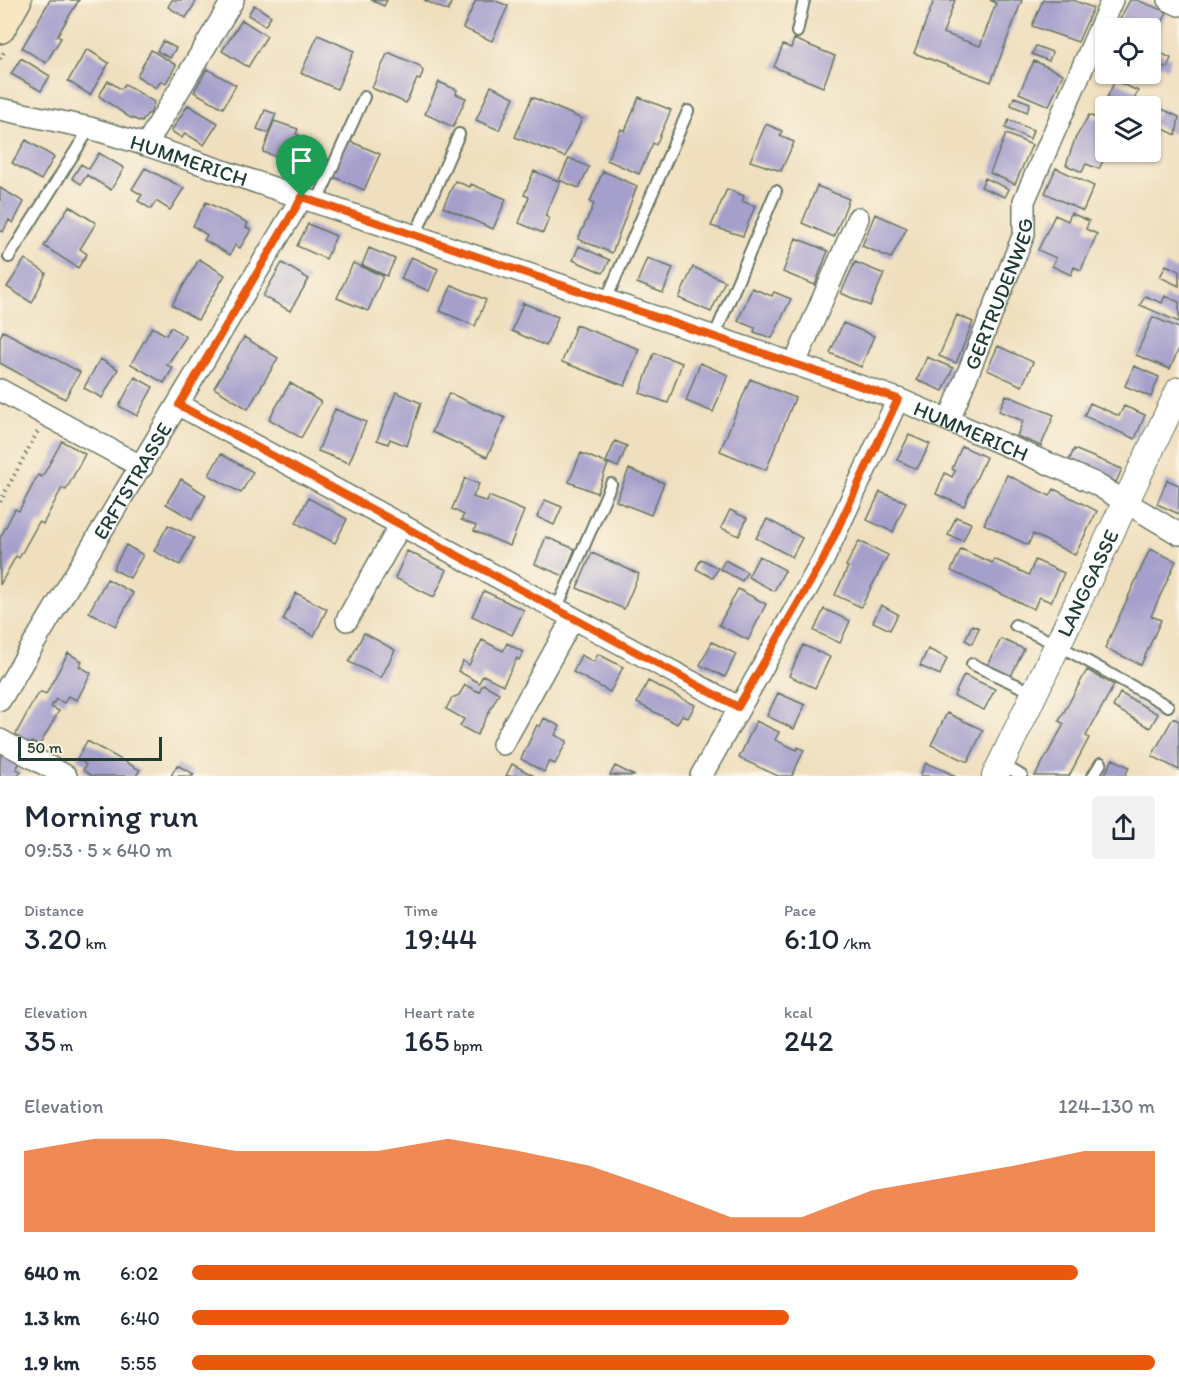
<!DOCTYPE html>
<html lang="en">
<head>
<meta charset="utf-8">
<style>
	:root { --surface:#fff; --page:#f2f2f3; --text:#1f2937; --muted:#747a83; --accent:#ea580c }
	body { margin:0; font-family:Itim,sans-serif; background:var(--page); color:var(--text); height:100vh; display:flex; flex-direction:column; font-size:22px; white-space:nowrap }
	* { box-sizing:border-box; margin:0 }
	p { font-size:20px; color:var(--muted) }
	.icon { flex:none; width:33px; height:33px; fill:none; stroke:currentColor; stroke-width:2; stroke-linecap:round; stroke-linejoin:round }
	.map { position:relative; height:776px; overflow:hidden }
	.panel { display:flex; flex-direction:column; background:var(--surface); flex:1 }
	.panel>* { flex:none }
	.tools { position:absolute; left:1095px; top:18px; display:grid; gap:12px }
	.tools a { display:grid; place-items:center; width:66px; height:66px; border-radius:6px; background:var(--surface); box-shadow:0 2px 4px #0004; font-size:30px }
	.scale { position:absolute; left:18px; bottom:15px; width:144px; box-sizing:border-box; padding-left:6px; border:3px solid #1f3d34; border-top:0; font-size:16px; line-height:21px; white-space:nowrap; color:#1f3d34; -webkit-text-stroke:4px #fcf5e5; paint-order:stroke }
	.pin { position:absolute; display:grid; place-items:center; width:51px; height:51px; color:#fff; margin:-62px -26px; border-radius:50% 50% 50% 0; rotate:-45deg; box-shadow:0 0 6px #0007 }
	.pin .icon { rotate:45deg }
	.round { display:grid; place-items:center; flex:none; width:63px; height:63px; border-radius:6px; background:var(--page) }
	.overview { display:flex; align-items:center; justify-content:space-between; height:102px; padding:0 24px }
	h1 { font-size:33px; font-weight:600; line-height:45px }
	.metrics { display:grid; grid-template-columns:repeat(3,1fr); gap:9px; height:102px; padding:6px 24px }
	.metrics div { display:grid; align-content:center }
	.metrics b { font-size:30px; font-weight:600 }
	.metrics small { font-size:16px; font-weight:400 }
	.metrics p { font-size:16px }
	.chart { height:168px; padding:12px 24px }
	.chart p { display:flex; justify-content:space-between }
	.chart svg { width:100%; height:108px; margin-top:6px; fill:var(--accent); opacity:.7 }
	ul { padding:0 24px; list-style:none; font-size:20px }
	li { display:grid; grid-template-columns:96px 72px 1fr; align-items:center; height:45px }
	li i { height:15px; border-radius:8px; background:var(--accent) }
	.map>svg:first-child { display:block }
</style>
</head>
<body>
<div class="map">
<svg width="1179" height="776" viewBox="0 0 1179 776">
	<rect width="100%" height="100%" fill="#fcf5e5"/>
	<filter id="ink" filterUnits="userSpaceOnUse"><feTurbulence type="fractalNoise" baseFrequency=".0167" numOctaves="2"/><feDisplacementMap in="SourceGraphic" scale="12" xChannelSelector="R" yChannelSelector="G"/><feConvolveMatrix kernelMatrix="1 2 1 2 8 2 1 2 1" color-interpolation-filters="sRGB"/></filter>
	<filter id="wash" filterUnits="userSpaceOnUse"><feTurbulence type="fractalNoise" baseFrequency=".008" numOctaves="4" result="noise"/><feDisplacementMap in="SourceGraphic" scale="24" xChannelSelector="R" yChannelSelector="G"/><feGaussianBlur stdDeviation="1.35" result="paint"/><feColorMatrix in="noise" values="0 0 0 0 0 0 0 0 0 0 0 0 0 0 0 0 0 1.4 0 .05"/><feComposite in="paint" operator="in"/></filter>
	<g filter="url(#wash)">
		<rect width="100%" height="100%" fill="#efdfbe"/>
		<g id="blocks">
			<path fill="#a59fcc" d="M50,0H79L57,36L61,38L46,63L22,48Z
				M172,0H197L186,18L168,7Z
				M371,0H387L384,6Z
				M424,0H452L448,11Z
				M476,0H494L508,6L492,41L463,28Z
				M934,0H955L943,33L980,46L996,3L990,0H1022L991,82L914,53Z
				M1043,0H1073L1093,8L1078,42L1032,26Z
				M1130,0H1137L1167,12L1157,35L1150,32V28H1143L1120,19Z
				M254,5L271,16L265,26L248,15Z
				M242,20L267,36L248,67L222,51Z
				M318,35L354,51L337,89L301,73Z
				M794,39L835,56L823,87L774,67L783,45L791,48Z
				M163,41L176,48L170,58L157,51Z
				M1036,46L1052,52L1049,61L1032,54Z
				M1150,48L1171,58L1167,68L1157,64L1150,78L1146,74H1150Z
				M87,49L109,63L90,95L68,81Z
				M151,50L176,65L166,83L161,81L156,88L137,76Z
				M390,53L420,66L423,71L420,80L417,79L406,103L372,88L387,54Z
				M21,58L50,76L41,91L11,74Z
				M1034,61L1063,74L1049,106L1019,93Z
				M207,69L236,85L223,108L194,92Z
				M108,81L121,89L125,84L154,102L150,114H147L142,122L129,117L99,96Z
				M1115,81L1138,91L1131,106H1106V112L1101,110Z
				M439,82L457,90L456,94L466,98L453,127L425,114Z
				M491,86L514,97L499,130L476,120Z
				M532,97L582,119L565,157L515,137Z
				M639,97L671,110L656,145L653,143L639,174L607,160L621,129L625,131Z
				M1014,97L1030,103L1027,112L1011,105Z
				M188,105L218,123L204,145L185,133L182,138L171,131Z
				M1160,108L1179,117L1176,135L1153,124Z
				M265,110L276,114L268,133L257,129Z
				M1089,115L1104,122L1101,130L1106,132L1107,152L1099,169L1086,164L1082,172L1066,165L1075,139Z
				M1009,120L1033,130L1030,139L1005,128Z
				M274,121L298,129L296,134L306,138L299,159L303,149L328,159L321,176L296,166L298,164L263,152Z
				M766,124L782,131L780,136L794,142L781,171L750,161Z
				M1006,134L1032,145L1015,184L990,173Z
				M26,140L54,157L41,180L12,163Z
				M347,140L380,154L364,190L332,176Z
				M99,153L124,168L111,190L87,175L81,184L72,178L81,164L89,169Z
				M569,158L589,167L579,188L559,180Z
				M145,168L184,188L170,210L156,201L151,209L138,201L142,195L132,189Z
				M1056,168L1094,186L1083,211L1045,193Z
				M534,171L560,182L545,216L549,218L543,233L519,223L529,197L524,195Z
				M603,171L637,186L612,253L578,239L594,204L590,202Z
				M985,178L1009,189L1005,197L981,187Z
				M455,181L470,187L471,184L506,199L493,229L443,207Z
				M817,186L849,199L834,237L802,223Z
				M0,188L24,202L13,223L9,220L3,232L0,230Z
				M727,189L744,196L742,201L755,206L743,236L711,226Z
				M206,202L248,223L246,227L251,230L240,248L235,245L230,255L204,240L207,235L193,226Z
				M69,206L96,223L80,249L87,254L78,268L44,246Z
				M1071,213L1089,221L1086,229L1097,234L1081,270L1074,267L1071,275L1052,266L1056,258L1038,250L1055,215L1068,221Z
				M875,214L907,228L891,258L862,246Z
				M308,224L336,236L326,259L297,246Z
				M796,238L828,251L815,285L783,272Z
				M579,246L610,260L603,273L573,260Z
				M369,248L395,259L387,276L362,265Z
				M411,257L438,269L429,291L401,279Z
				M647,258L673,268L663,293L637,283Z
				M25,259L46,273L32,303L7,287Z
				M199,259L225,275L198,320L172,305Z
				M855,262L884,274L870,306L841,293Z
				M282,263L309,279L290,311L263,296Z
				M353,263L383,276L368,311L337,298Z
				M1166,265L1179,271V286L1160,277Z
				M693,267L725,281L711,312L679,298Z
				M452,285L486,300L475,326L440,311Z
				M752,288L772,296L774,292L791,299L772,338L754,332L755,328L738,321Z
				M1145,296L1162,303L1165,296L1179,302V322L1140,305Z
				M523,303L558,317L546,346L512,331Z
				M957,315L973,322L956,363L939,356Z
				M1153,317L1179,328V348L1170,369L1136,355Z
				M843,323L874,336L861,367L830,353Z
				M576,325L639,349L625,386L562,362Z
				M152,327L166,335L171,327L186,337L167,365L173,368L164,383L131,364Z
				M3,331L80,372L65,399L0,363V337Z
				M244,337L278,358L248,409L214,388Z
				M998,346L1033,362L1022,386L987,370Z
				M654,353L682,363L668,403L640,393Z
				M927,357L953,368L943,391L917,380Z
				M100,359L118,369L102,398L84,388Z
				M700,363L728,375L713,412L686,401Z
				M1134,366L1159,377L1151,397L1125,386Z
				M135,377L153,387L137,416L119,406Z
				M750,379L795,398L766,470L720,451Z
				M290,383L321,402L301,438L269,419Z
				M396,392L421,403L407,446L390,439L388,444L377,440Z
				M449,393L505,418L487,457L432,432Z
				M1006,395L1054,415L1041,446L1017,436L1023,421L999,411Z
				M1090,403L1119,416L1124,406L1145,415L1135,439L1084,416Z
				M335,409L366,422L349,463L318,451Z
				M909,435L930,444L917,469L897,460Z
				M62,441L85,454L66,490L62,488L43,524L39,522L19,558L16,556L0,585V538L15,509L19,511L38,475L42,477Z
				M615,441L627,446L618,467L606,462Z
				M962,446L986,457L964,506L936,494L945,473L952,477L955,471L952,469Z
				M1074,449L1122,469L1116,482L1069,461Z
				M581,453L608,464L597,493L569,482Z
				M221,454L253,472L241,493L209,475Z
				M629,469L664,483L651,515L616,501Z
				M1007,475L1050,496L1054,489L1097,511L1075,555L1033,534L1028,545L984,524Z
				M465,478L479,484L473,497L487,502L489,496L524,511L510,546L474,531L476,526L461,520L464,515L452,509Z
				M181,479L206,495L192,519L166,504Z
				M1167,480L1179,485V514L1157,504Z
				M880,492L906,502L893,532L867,520Z
				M308,498L347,519L335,543L296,523Z
				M545,500L562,507L554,525L537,517Z
				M730,510L747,518L739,536L721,528Z
				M956,517L971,523L963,541L948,535Z
				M767,519L802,538L792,557L756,538Z
				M168,525L194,538L180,565L154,551Z
				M546,537L575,549L564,576L535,564Z
				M859,541L888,555L861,607L835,595L848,567L846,566L849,560Z
				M126,545L143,555L130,578L113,569Z
				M961,549L992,563L994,559L1029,575L1035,560L1064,573L1051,602L1039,597L1034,609L951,571Z
				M1150,549L1176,561L1151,616L1161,620L1141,665L1105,648Z
				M407,551L447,570L434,597L395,578Z
				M592,553L639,574L624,609L577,588Z
				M759,556L785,570L774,591L748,577Z
				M701,559L718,568L713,578L696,569Z
				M725,560L747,572L742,581L720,569Z
				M107,579L133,593L116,626L89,612Z
				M738,589L766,604L748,640L719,625Z
				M484,591L524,610L512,635L472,616Z
				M296,593L327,609L314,636L283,620Z
				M881,605L898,614L890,630L873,622Z
				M824,609L850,621L840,643L814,631Z
				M972,625L979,628L972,644L965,640Z
				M364,633L395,650L381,678L349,662Z
				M1001,639L1024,649L1011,676L988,665Z
				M482,640L503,651L507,643L523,652L519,660L517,658L503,685L483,675L479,683L458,671L463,661L469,665Z
				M712,642L736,654L725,677L700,665Z
				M803,645L830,657L815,688L789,676Z
				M928,649L947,658L940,675L920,666Z
				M68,653L82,661L79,666L91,673L77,700L68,696L64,703L56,699L51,707L59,711L39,746L32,742L28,750L13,742L16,734L35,698L41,692L46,694Z
				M598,654L623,667L610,692L573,672L581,655L594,662Z
				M1087,670L1114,685L1086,736L1089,738L1069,776H1035L1064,724L1059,721Z
				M964,675L995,689L984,710L954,696Z
				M648,681L695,705L688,718L682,715L677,724L637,703Z
				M483,684L499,693L477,735L460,726L464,719L446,709L452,698L459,695L465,685L479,692Z
				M778,693L805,705L794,729L767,716Z
				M1120,693L1158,714L1150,728L1113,707Z
				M947,713L983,730L968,762L931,745Z
				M544,718L560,726L555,735L567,741L555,764L549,761L544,772L521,759L537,725L540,727Z
				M1173,718L1179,721V770L1152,756Z
				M756,721L779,732L775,740L797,750L798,747L804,750L792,776H778L739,758Z
				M87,741L140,770L136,776H92L83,770L86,764L77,759Z
				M3,752L21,761L16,769L21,771L18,776H0V758Z
				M1113,759L1129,767L1125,776H1104Z
				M926,763L943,770L955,776H920Z
				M512,764L534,776H506Z
				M177,765L194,774L193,776H171Z
				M615,766L635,776L610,775Z"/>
		</g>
	</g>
	<g filter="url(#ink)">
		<use href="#blocks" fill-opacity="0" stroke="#687664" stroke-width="1.5"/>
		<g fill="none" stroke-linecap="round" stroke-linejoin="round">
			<defs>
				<path id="service" d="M797,32L804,0
					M317,202L364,97
					M415,236L459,134
					M9,257L90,128
					M606,300L688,111
					M714,337L776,191
					M557,608L611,484
					M1015,625L1058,645L1168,706
					M972,664L1034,693
					M1002,764L1022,776
					M1093,776L1101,763"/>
				<g id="minor">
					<path d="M1169,0L1179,5"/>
					<path id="s1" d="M0,109L90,128L146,145L898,399L1094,483L1179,534"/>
					<path d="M146,145L233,0"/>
					<path d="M795,363L858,218"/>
					<path d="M0,390L142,467"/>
					<path d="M179,405L738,707"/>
					<path id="s2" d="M949,420L1024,234V201L1112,0"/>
					<path d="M347,620L401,524"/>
					<path id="s3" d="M0,700L302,197"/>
					<path d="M0,740L66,776"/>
					<path d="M503,744L573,618"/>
					<path d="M701,776L823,560L898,399"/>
				</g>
				<g id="tertiary">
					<path id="s4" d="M995,776L1179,390"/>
				</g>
				<path id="secondary" d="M0,28L16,0"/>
			</defs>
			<use href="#service" stroke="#687664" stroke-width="14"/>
			<use href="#minor" stroke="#687664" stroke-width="24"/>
			<use href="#tertiary" stroke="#687664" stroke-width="28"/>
			<use href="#secondary" stroke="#687664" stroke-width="33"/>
			<path stroke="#687664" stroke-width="4" stroke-dasharray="1.5 4.5" stroke-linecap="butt" d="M0,59L5,50
				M0,502L38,431"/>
			<use href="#service" stroke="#fff" stroke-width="10"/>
			<use href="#minor" stroke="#fff" stroke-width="21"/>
			<use href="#tertiary" stroke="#fff" stroke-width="26"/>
			<use href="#secondary" stroke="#f9e7c3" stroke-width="30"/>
		</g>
	</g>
	<g fill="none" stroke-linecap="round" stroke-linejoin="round" filter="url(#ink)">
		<defs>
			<path id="route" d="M302,197L898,399L823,560L738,707L179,405Z"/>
		</defs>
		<use href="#route" stroke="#fff" stroke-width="12"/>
		<use href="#route" stroke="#ea580c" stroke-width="8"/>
	</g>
	<g text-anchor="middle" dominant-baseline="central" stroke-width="4.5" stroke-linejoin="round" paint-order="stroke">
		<g font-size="21" fill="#1f3d34" stroke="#fcf5e5">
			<text stroke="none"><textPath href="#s1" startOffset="196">HUMMERICH</textPath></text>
			<text stroke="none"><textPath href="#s2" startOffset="136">GERTRUDENWEG</textPath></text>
			<text stroke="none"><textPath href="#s1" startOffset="1024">HUMMERICH</textPath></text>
			<text stroke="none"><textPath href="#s3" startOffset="256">ERFTSTRASSE</textPath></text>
			<text stroke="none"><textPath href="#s4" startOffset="214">LANGGASSE</textPath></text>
		</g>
	</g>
</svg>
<div class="tools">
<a><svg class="icon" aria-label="locate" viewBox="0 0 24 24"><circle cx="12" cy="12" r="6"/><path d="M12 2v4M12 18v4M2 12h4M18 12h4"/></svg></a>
<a><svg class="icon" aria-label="layers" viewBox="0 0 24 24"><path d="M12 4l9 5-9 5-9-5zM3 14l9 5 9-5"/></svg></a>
</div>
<div class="scale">50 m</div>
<div class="pin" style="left:302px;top:197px;background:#1e9e55"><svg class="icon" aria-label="arrive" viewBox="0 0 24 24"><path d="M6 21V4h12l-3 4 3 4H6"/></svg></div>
</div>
<section class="panel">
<div class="overview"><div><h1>Morning run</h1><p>09:53 · 5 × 640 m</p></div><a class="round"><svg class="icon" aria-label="share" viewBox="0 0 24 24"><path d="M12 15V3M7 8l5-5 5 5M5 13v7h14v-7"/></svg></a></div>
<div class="metrics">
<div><p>Distance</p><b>3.20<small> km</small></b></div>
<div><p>Time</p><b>19:44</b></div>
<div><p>Pace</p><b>6:10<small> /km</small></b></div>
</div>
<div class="metrics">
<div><p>Elevation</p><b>35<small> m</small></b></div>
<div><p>Heart rate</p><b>165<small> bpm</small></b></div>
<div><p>kcal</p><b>242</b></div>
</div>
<div class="chart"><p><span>Elevation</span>124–130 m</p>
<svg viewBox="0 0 160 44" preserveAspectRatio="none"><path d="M0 44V11L10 6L20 6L30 11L40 11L50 11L60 6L70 11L80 17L90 27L100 38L110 38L120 27L130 22L140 17L150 11L160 11V44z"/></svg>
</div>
<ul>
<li><b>640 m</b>6:02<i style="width:92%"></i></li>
<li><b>1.3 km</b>6:40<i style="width:62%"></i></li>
<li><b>1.9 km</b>5:55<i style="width:100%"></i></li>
</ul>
</section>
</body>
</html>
